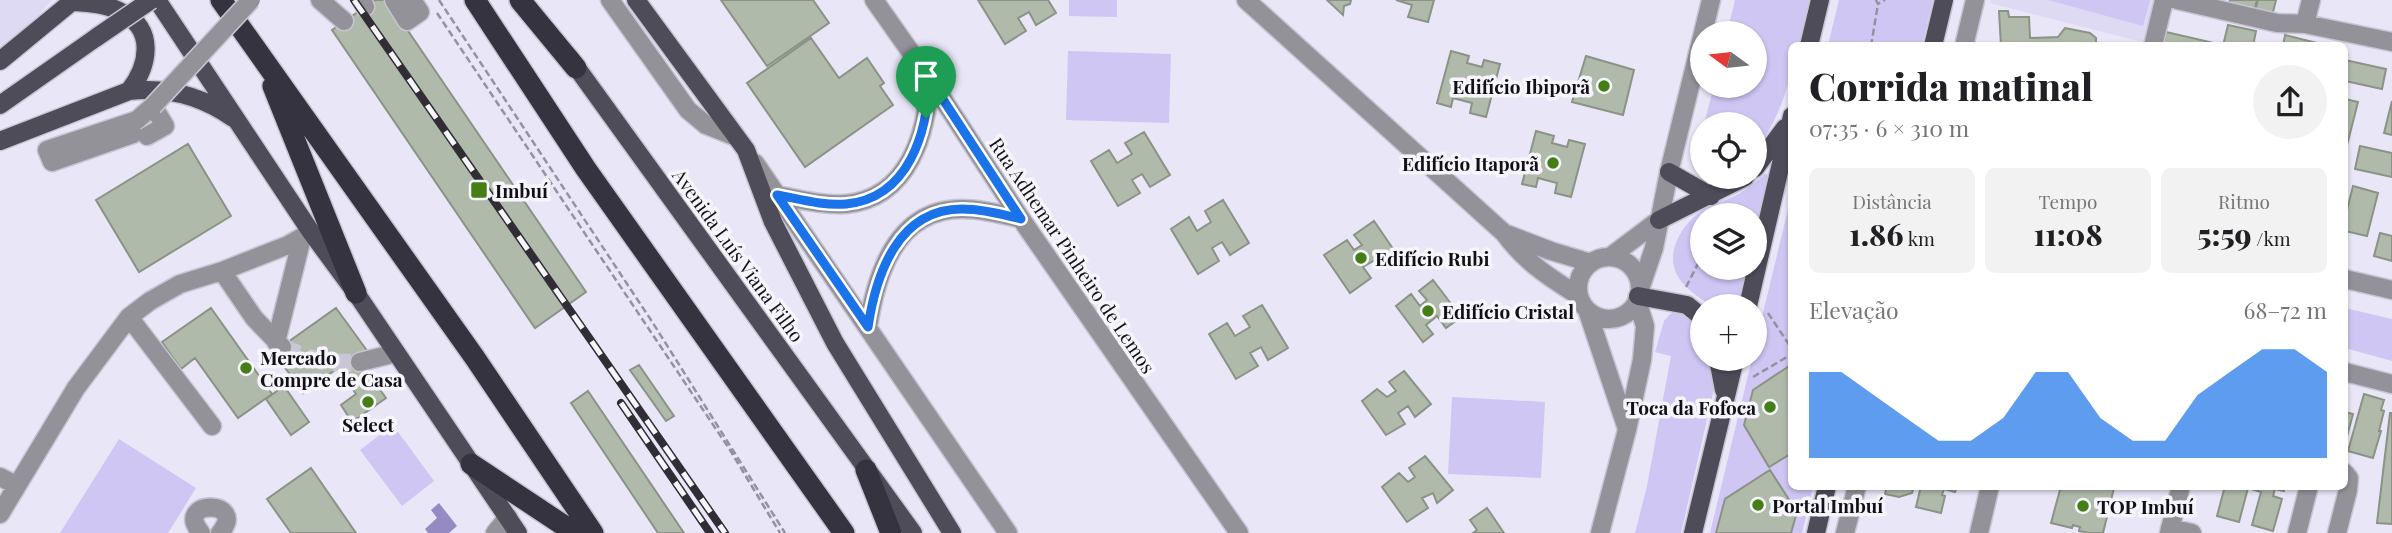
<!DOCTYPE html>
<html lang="pt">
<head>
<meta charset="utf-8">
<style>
	:root { --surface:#fff; --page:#f2f2f2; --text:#202124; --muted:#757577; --accent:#1a73e8 }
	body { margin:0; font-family:"Playfair Display",serif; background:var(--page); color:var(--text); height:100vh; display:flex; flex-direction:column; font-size:26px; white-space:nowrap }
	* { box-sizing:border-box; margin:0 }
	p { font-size:23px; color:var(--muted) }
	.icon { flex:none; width:38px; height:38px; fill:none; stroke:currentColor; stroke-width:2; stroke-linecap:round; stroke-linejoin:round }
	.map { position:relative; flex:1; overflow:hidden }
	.sheet { position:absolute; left:1788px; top:42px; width:560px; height:448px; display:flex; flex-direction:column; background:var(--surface); border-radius:10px; box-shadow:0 2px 5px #0004 }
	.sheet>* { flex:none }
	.needle { width:46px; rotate:285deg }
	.tools { position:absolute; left:1690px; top:21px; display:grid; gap:14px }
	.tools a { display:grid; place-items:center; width:77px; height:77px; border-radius:50%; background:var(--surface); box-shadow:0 2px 5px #0004; font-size:35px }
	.pin { position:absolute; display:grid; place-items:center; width:60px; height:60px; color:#fff; margin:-72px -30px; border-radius:50% 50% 50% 0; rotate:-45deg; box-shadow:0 0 7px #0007 }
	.pin .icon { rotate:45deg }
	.round { display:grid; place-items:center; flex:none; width:74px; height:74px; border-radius:37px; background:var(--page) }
	.summary { display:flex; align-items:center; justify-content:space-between; height:119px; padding:0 21px }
	h1 { font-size:38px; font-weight:800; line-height:52px }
	.metrics { display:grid; grid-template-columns:repeat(3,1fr); gap:10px; height:119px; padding:7px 21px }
	.metrics div { display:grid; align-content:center; border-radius:10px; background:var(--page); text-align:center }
	.metrics b { font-size:30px; font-weight:800 }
	.metrics small { font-size:19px; font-weight:400 }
	.metrics p { font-size:19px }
	.chart { height:196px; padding:14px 21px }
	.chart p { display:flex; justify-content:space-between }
	.chart svg { width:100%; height:126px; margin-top:7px; fill:var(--accent); opacity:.7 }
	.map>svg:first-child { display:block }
</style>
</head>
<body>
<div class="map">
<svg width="2392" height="533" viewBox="0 0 2392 533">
	<rect width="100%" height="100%" fill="#e9e6f8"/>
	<path fill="#dedaf3" d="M0,0H52L23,33L0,51Z
		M1991,0H2157L2146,43L1990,3Z"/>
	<path fill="#cfc6f4" d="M1069,0H1117V17L1069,16Z
		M1735,0H1813L1800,45L1792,46C1792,92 1777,116 1755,155V124H1704L1714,86H1755V33H1727Z
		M1839,0H1933L1922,45H1828Z
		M2048,0H2150L2143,26Z
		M1068,51L1171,54L1169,123L1066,120Z
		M1765,174L1770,175L1755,249V215H1703V268H1751L1741,306C1734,306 1722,309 1714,306C1705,303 1687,289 1681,281C1661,256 1682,223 1705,208C1712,203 1722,202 1730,198C1744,192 1755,184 1765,174Z
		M1792,193V486L1813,487L1802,533H1710L1752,359H1755V346Z
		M2345,308L2392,319V361L2345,348Z
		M1679,311L1696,316L1703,330V359H1712L1717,376L1681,533H1635L1647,486L1671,356L1655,352L1664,321L1670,314Z
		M1452,397L1545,402L1541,478L1448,474Z
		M393,425L434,481L402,506L360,450Z
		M119,439L196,488L168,533H60Z"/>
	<path fill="#958ac1" d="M439,503L457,526L449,533H428L425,529L437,518L431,510Z"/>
	<path fill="#b0baab" stroke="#8a9385" stroke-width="2" d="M375,0H387L586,292L535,328L332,30Z
		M721,0H813L829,23L767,66Z
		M978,0H1048L1056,13L1036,25L1029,12L1018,18L1026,31L1005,44Z
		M1327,0H1351L1350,4L1344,6L1343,15Z
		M1396,0H1434L1428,22L1408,17L1412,5Z
		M2230,0H2257L2254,11L2229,4Z
		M2258,0H2276L2272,16L2255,11Z
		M1999,11H2008L2009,17H2029L2030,38L2058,37L2065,28L2090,33L2096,38V46H2001Z
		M2228,25L2256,31L2253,46H2223Z
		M2166,32L2214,43V46H2163Z
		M2285,35L2329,46H2283Z
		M811,38L839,78L867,58L884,83L880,86L893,105L805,167L747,83Z
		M1451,51L1469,56L1467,63L1482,67L1484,60L1500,64L1486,117L1470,113L1472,103L1453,98L1451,107L1437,103Z
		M1586,56L1634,70L1623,115L1572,102Z
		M2345,60L2386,69L2382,89L2345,81Z
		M2345,99L2358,102L2345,153Z
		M2392,101V135L2384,133Z
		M1536,131L1554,136L1552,143L1567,147L1569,140L1585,144L1571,197L1555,193L1557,183L1538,178L1536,187L1522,184Z
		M1144,132L1170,175L1150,187L1142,174L1132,180L1140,193L1118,206L1091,161L1109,150L1117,163L1132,154L1125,143Z
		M188,144L231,216L139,272L96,200Z
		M2360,146L2392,153V177L2355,169Z
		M2353,186L2378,193L2367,236L2345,231V218Z
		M1223,200L1249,243L1230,255L1222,242L1212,248L1219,261L1198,274L1171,229L1189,217L1197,231L1211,222L1205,211Z
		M1374,221L1398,256L1381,268L1375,260L1363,267L1371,278L1350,293L1324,255L1347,240L1354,250L1362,245L1354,235Z
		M2380,233L2392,236V261L2374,256Z
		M1433,280L1461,317L1446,328L1437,316L1426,325L1433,334L1423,342L1396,306L1411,294L1420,306L1427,300L1419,291Z
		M1262,305L1288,348L1268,360L1261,347L1250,353L1258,366L1236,379L1209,334L1227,323L1235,336L1250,327L1243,316Z
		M211,308L272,394L238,418L195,358L181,369L162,342Z
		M336,308L368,352L358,359L386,398L352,422L341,405L356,394L338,368L303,393L274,352Z
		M1792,364V453L1769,467L1744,425L1753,390Z
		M639,365L674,416L666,421L630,370Z
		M1404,371L1431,404L1415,417L1408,406L1398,413L1405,424L1386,435L1362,401L1377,389L1387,397L1396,391L1389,382Z
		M284,386L309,422L291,435L266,399Z
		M588,391L684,533H658L571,403Z
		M2364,394L2384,400L2381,410L2384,411L2379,431H2381L2373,458L2348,451Z
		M2345,412L2353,414L2345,444Z
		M2390,413H2392V524L2377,523Z
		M1425,456L1453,490L1437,503L1433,493L1422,498L1428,508L1407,522L1382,487L1399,473L1408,482L1415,477L1409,468Z
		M311,468L356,533H291L267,499Z
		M1770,470L1797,512L1791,533H1716L1725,499Z
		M1887,486H1914L1912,493L1899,497L1885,494Z
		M1921,486H1957L1955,492L1944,489L1942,495L1945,496L1941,513L1916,507Z
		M2061,486L2114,488L2103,533H2089L2079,531L2080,527L2073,525L2072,528L2051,523Z
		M2225,486H2285L2284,491L2275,489L2273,496L2282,499L2273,531L2252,525L2261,492L2248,488L2239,522L2217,516Z
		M1487,508L1504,533H1473L1477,530L1470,520Z"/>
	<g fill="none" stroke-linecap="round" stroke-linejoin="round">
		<path stroke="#c9c6d6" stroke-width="18" stroke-dasharray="18 9" stroke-linecap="butt" d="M282,347C308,360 331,365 360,362"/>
		<defs>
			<path id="minor" d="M320,0L344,21
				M362,0L365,7
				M394,0L407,21L420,12L412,0
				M610,0L688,110L706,125L736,137
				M874,0L929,78L1021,219L1239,533
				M1246,0L1504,233C1524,261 1550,278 1579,296
				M2177,0L2277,23L2305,24L2392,42
				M2305,24L2311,0
				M1703,33L1711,0
				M1964,46L1975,0
				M2153,46L2164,0
				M78,148L130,129L133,134L52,162L47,150L137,120L153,106L165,126L147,136
				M755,163L1008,533
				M777,195C799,199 824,206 846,204C909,198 928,132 929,78
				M1504,233L1551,251L1591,263
				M1610,257L1659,220
				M1578 288a31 31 0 1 1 62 0a31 31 0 1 1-62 0Z
				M222,271L254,318L282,347
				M2345,279L2392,290
				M1640,289L1654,248L1669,172L1703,33
				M1587,310L1627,429
				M129,317L212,426
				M868,327C876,274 896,209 962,209C982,209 1002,214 1021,219
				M276,342L302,238
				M360,362L396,353
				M2345,372L2392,384
				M0,477L16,485
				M0,514L76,388L129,317L150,301L180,284L222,271L288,245L311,232
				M2170,528L2192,533
				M201,533C172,499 249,499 220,533
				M495,533L508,517
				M1600,533L1627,430L1642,360L1645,326L1637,300
				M1845,533L1857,486
				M1979,533L1990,486
				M2169,533L2181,486
				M2297,533L2309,486
				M2337,533L2348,490L2349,478L2345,473"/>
			<path id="major" d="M157,0L311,232L356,293L518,533
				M636,0L746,150L773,222L835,343L952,533
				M73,2C89,3 107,4 121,12C156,28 149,66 129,91
				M1809,46L1820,0
				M1933,46L1944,0
				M569,57L913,533
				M0,61L74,0
				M0,105L97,37
				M0,141L129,91C166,87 202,96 233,118
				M1755,168L1785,128
				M1669,172L1711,196
				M1659,220L1745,177
				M1638,296L1687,305L1703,318
				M1748,306L1792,116
				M1718,359L1724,390
				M1693,533L1735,359
				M1816,533L1827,486"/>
			<path id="highway" d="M221,0L475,358L593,533
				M475,0L586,169L844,533
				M520,0L576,68
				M273,86L356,293
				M471,464L575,533
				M866,470L891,533"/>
		</defs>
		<use href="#minor" stroke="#c7c4d4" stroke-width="21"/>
		<use href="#major" stroke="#c7c4d4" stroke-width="21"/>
		<use href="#highway" stroke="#c7c4d4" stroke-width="24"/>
		<path stroke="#94929f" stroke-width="2.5" stroke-dasharray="7 3.5" stroke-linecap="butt" d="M439,0L651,320L785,533
			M1876,0L1878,4L1885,0
			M437,13L730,450L780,533
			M1871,46L1878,4
			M1686,287L1703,254
			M1768,313L1792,349
			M1753,377L1792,354"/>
		<use href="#minor" stroke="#939299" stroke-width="18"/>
		<use href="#major" stroke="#4e4c58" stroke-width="18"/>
		<use href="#highway" stroke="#363341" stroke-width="21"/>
		<defs>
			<path id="rail" d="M354,0L725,533
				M621,403L710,533"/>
		</defs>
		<use href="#rail" stroke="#302d35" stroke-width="8"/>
		<use href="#rail" stroke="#f6f5fc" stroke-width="5" stroke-dasharray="16" stroke-linecap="butt"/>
		<defs>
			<path id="minor-bridge" d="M153,106L251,0"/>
			<path id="major-bridge" d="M97,37L151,0"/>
		</defs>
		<use href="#minor-bridge" stroke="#c7c4d4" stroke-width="21" stroke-linecap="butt"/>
		<use href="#major-bridge" stroke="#c7c4d4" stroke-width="21" stroke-linecap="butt"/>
		<use href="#minor-bridge" stroke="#939299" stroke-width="18"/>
		<use href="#major-bridge" stroke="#4e4c58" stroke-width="18"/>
	</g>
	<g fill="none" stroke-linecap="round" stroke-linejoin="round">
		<defs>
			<path id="route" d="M929,78L1021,219C1002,214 982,209 962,209C898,209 876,274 868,327L777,195C799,199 824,206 846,204C909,198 928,132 929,78Z"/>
		</defs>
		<use href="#route" stroke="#fff" stroke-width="14"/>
		<use href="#route" stroke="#1a73e8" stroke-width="9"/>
	</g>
	<g fill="#457e17" stroke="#f6f5fc" stroke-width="2.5">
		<circle cx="1604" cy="86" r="7"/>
		<circle cx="1553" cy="163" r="7"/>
		<rect x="470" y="181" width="18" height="18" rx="3.5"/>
		<circle cx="1361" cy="258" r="7"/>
		<circle cx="1428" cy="311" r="7"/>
		<circle cx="246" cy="368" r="7"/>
		<circle cx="368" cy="402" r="7"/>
		<circle cx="1770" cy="407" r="7"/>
		<circle cx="1758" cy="505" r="7"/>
		<circle cx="2083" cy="506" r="7"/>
	</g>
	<g text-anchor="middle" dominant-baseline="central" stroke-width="7" stroke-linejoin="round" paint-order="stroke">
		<g font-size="19" font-weight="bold" fill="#121016" stroke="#f6f5fc" text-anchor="start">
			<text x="1590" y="86" text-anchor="end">Edifício Ibiporã</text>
			<text x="1539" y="163" text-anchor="end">Edifício Itaporã</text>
			<text x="495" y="190">Imbuí</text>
			<text x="1375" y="258">Edifício Rubi</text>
			<text x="1442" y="311">Edifício Cristal</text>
			<text x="260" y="357">Mercado<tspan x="260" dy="22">Compre de Casa</tspan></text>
			<text x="1756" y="407" text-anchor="end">Toca da Fofoca</text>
			<text x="368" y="424" text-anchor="middle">Select</text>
			<text x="1772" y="505">Portal Imbuí</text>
			<text x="2097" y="506">TOP Imbuí</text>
		</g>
		<g font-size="19" fill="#121016" stroke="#f6f5fc">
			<text transform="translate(739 255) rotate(54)">Avenida Luís Viana Filho</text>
			<text transform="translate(1073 255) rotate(56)">Rua Adhemar Pinheiro de Lemos</text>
		</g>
	</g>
</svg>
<div class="tools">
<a><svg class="needle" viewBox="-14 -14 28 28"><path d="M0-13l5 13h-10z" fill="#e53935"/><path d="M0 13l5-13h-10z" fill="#757577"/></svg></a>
<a><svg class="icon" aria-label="locate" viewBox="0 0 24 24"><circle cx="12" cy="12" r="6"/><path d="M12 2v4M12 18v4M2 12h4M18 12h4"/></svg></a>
<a><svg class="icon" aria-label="layers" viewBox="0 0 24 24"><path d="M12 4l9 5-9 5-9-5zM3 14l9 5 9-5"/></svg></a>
<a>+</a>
</div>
<div class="pin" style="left:926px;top:118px;background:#1e9e55"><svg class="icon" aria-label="arrive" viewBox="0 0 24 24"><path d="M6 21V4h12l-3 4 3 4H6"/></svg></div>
<section class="sheet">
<div class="summary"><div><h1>Corrida matinal</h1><p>07:35 · 6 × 310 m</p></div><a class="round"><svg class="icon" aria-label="share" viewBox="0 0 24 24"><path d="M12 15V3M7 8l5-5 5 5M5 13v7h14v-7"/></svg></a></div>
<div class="metrics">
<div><p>Distância</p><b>1.86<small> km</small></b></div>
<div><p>Tempo</p><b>11:08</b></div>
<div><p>Ritmo</p><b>5:59<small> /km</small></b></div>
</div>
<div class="chart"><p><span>Elevação</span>68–72 m</p>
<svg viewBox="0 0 160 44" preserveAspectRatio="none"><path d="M0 44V14L10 14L20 22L30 30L40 38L50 38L60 30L70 14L80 14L90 30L100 38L110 38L120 22L130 14L140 6L150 6L160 14V44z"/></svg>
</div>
</section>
</div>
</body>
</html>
